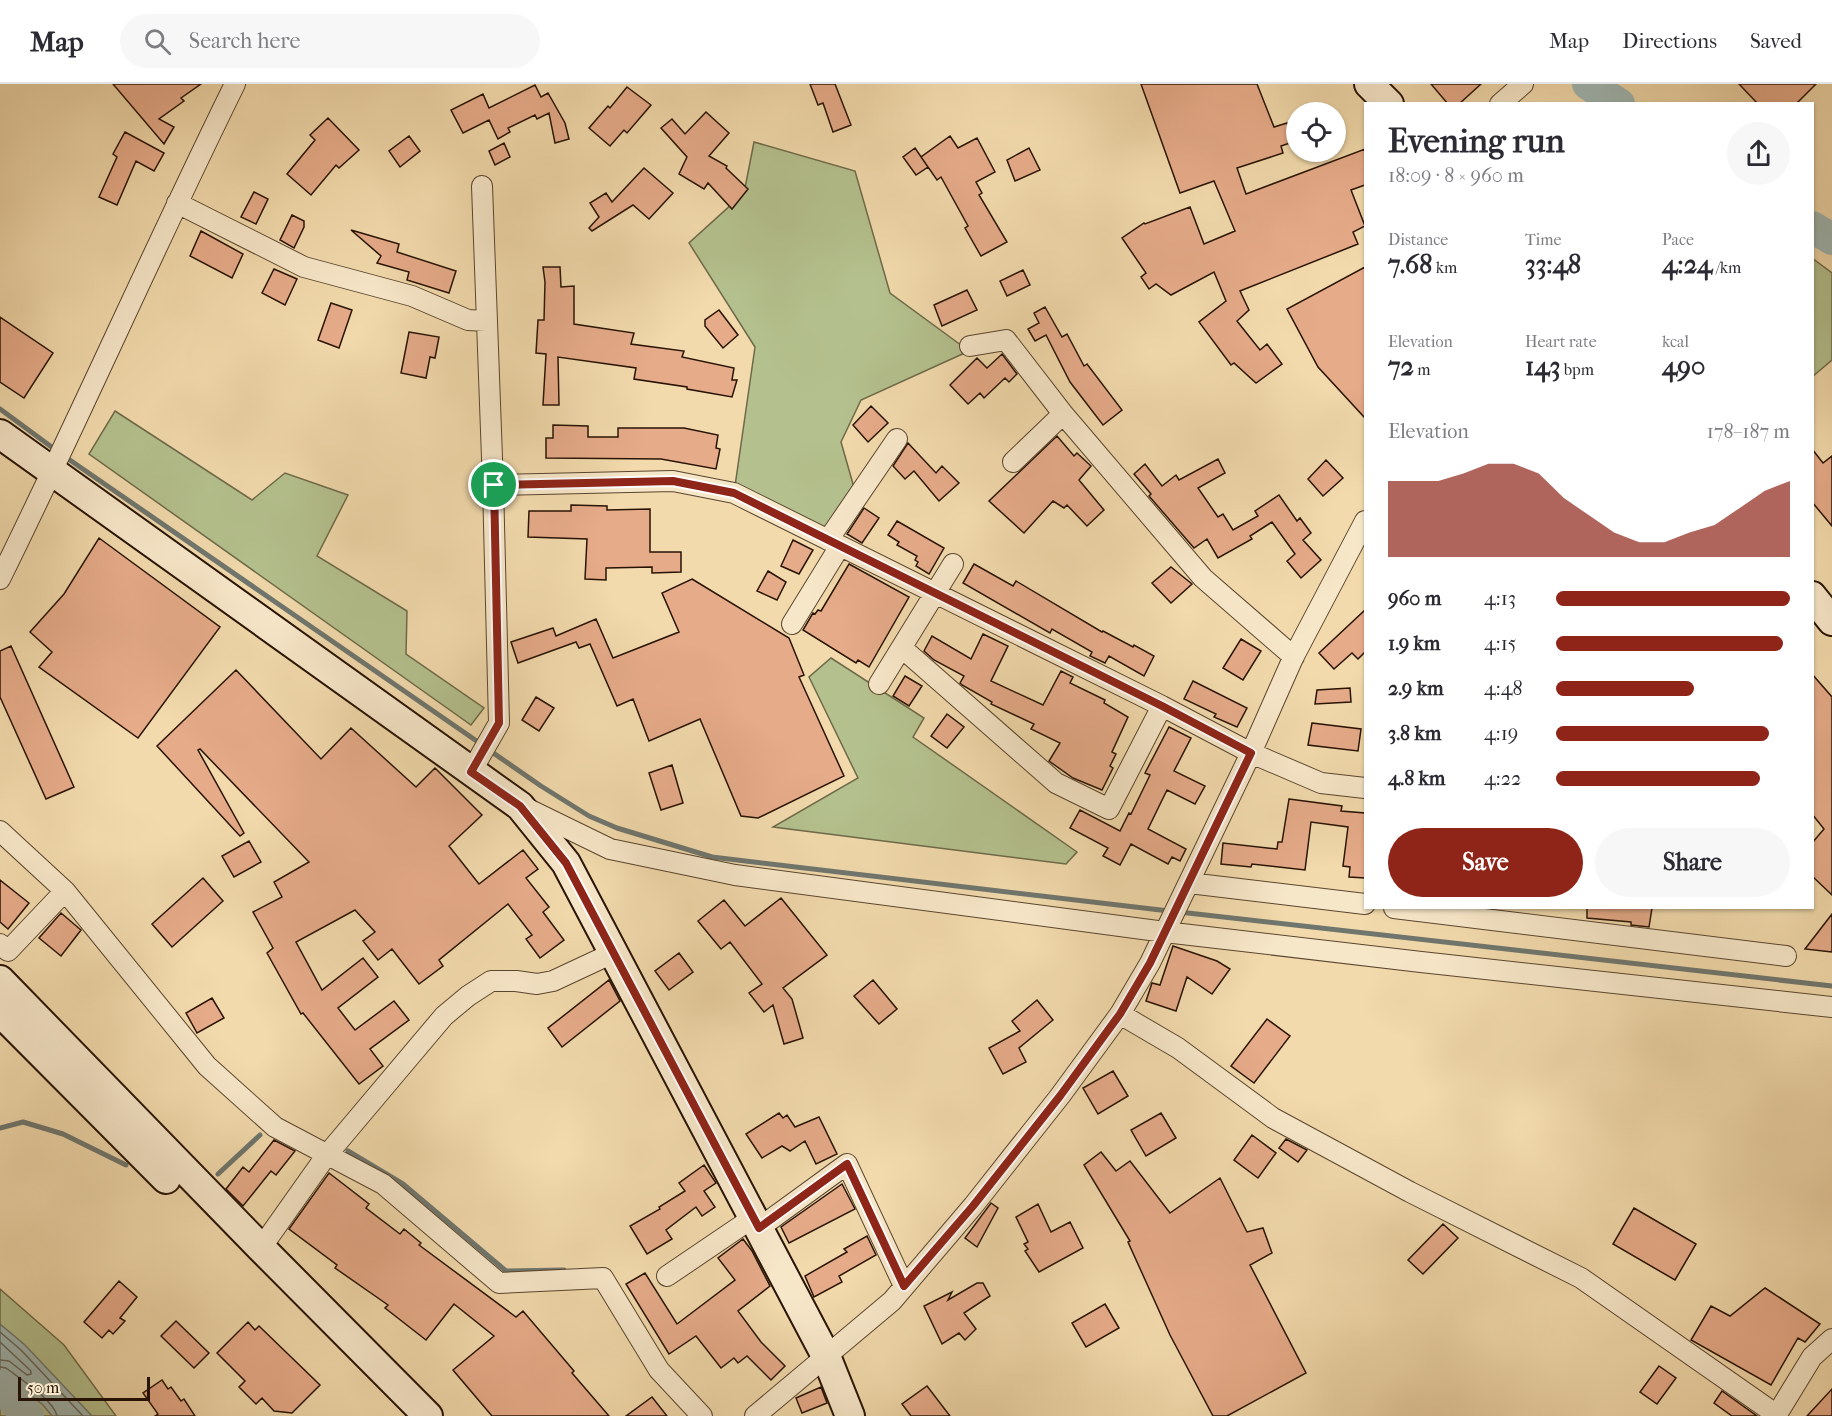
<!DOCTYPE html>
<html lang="en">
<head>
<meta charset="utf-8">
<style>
	:root { --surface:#fff; --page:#f7f7f7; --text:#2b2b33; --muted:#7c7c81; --line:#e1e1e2; --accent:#8f2418 }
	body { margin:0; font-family:"IM FELL French Canon",serif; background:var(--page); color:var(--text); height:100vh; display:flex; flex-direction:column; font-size:22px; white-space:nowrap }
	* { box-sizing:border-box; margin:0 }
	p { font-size:20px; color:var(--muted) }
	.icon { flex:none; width:33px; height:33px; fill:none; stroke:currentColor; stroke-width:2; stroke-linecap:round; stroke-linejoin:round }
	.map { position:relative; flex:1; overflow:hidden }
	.side { position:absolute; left:1364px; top:18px; width:450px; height:807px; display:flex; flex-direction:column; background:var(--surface); border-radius:0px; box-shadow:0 2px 4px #0004 }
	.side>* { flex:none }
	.controls { position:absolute; left:1286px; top:18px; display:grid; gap:12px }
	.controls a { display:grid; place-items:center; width:60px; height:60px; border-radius:50%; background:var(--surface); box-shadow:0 2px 4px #0004; font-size:30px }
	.scale { position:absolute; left:18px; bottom:15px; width:132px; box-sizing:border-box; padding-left:6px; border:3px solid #281304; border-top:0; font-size:16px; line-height:21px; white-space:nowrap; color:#281304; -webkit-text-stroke:4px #f7e7c9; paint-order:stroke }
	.pin { position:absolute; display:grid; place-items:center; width:51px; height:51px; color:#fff; margin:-26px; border:3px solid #fff; border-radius:50%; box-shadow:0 2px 6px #0007 }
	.round { display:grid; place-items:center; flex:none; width:63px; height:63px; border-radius:32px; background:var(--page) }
	.overview { display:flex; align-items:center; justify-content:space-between; height:102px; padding:0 24px }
	h1 { font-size:33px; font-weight:700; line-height:45px }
	.stats { display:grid; grid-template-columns:repeat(3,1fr); gap:9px; height:102px; padding:6px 24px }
	.stats div { display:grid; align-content:center }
	.stats b { font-size:26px; font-weight:700 }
	.stats small { font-size:16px; font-weight:400 }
	.stats p { font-size:16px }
	.chart { height:168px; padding:12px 24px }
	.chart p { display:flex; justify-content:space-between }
	.chart svg { width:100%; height:108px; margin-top:6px; fill:var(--accent); opacity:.7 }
	.action { display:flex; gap:12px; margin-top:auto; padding:12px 24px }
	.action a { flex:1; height:69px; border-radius:36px; background:var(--accent); color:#fff; font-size:24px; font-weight:700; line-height:69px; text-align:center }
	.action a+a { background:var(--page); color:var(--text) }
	ul { padding:0 24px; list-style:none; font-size:20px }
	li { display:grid; grid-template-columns:96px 72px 1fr; align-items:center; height:45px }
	li i { height:15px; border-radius:8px; background:var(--accent) }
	header { display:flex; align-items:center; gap:36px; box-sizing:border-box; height:84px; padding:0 30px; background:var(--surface); border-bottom:2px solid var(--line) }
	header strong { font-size:28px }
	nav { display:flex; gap:33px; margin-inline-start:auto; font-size:21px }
	.search { width:420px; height:54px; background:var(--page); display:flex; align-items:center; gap:15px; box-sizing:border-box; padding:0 21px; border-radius:33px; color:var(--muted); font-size:22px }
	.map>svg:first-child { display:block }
</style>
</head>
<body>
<header>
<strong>Map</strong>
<div class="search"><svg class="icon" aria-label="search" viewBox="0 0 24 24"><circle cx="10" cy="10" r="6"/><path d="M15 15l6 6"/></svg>Search here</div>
<nav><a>Map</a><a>Directions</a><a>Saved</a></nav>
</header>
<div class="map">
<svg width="1832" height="1332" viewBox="0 0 1832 1332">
	<rect width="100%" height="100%" fill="#f2daac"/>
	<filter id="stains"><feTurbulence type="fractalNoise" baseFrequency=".00333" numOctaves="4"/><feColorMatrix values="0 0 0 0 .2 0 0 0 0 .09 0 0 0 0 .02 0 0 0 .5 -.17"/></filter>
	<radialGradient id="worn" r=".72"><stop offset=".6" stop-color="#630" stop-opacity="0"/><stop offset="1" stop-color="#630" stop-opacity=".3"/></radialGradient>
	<path fill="#b4c18e" stroke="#6e6a49" stroke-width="1.5" d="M754,58L855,87L890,209L969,267L861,316L841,358L855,407L833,449L734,409L755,263L689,159L744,109Z
		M1812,174L1832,189V276L1812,293Z
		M115,327L252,416L285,389L348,411L317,472L407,527L406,570L484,624L471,641L89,370Z
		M831,574L924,634L913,653L1077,768L1066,780L773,743L858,694L809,593Z
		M0,1205L64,1261L116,1332H0Z"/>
	<path fill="#9fb8b4" stroke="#6f766e" stroke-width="1.5" d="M0,1240L25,1261L92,1332H52L43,1321L0,1287Z"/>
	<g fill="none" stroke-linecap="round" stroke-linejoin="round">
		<path stroke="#64665c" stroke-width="1.5" d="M0,1248L21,1266L83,1332
			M0,1258L31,1287V1290L27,1291L9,1277L0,1276
			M0,1283L6,1284C19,1294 54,1316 57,1332"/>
		<path stroke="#6f766e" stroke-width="5" d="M0,325L57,367
			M64,372L481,660
			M489,666L541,702L589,732L617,744L712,773L1169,827
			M1179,828L1832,902
			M0,1044L23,1038L63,1050L126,1081
			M348,1067L403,1100L506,1187L564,1186
			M218,1090L260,1051"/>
		<path stroke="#9fb8b4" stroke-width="32" d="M1588,0L1619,20
			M1812,143L1832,155
			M0,1302L28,1332"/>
	</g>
	<path fill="#e6ab89" stroke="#281304" stroke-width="1.5" d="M113,0H201L181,14L184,17L159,35L174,43L164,60Z
		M810,0H835L851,41L833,48L823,19L818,21Z
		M1141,0H1257L1274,43L1287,39L1293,58L1281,62L1283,69L1237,84L1246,110L1365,65V101L1351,106L1365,142L1353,148L1358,160L1240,207L1249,226L1237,237L1260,266L1267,260L1282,280L1256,299L1234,279L1231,281L1199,238L1226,217L1214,188L1171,211L1156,200L1149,205L1141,193L1146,189L1122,154L1144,139L1145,140L1190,123L1204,160L1235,147L1214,97L1180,109Z
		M1431,0H1481L1459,20H1448Z
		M1739,0H1816L1796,20H1758Z
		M535,1L541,13L548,9L565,39L569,55L555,59L549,29L537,35L535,31L508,44L510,48L498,55L489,36L463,49L451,26L483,10L489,24Z
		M627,3L651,21L627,49L624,46L610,62L589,44L608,22L610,24Z
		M706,28L729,49L709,72L727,82L726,84L748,105L732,125L708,99L704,105L679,90L687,73L661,44L672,35L685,50Z
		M328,34L359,66L339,84L336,81L311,111L287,90L315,56L310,51Z
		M125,48L164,69L154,87L136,77L117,121L99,113L117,73L113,70Z
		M409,52L420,67L400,83L389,67Z
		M950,52L958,64L977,54L995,88L976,98L982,109L979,111L1007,158L981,172L965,144L968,142L941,93L937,96L921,73Z
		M504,59L510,73L495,81L489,67Z
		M915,64L928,83L916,91L903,73Z
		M1029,64L1040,86L1015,97L1007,76Z
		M644,84L673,109L649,135L633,121L592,147L589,144L599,133L590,119L606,109L612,118Z
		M254,108L268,115L256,140L241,133Z
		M292,131L304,137V143L294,164L280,156Z
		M351,146L399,160L397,168L456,187L449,209L407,196L409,188L377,179L381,172Z
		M201,147L243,170L232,194L190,172Z
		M543,183H560L561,203L574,202V240L634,249L631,260L684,267L682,273L734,284L732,296H737L732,313L687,305V303L634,295L636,284L558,273L559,321H543L546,270L536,269L538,236H544L545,198Z
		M1365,183V334L1318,283L1287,225Z
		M274,185L297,195L285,221L262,209Z
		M1023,186L1030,201L1007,212L1000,197Z
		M967,206L977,226L942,242L934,221Z
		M331,219L352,226L339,264L318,256Z
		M1045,223L1062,253L1067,250L1084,282L1087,280L1122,326L1103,341L1070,298L1046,251L1035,257L1028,245L1039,239L1034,229Z
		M719,226L738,251L723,264L705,242V236Z
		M0,233L53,269L24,314L0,298Z
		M409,248L439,253L435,274L430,273L426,294L401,289Z
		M1002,270L1017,290L1009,298L1005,294L984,314L980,309L968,320L950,301L977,274L987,284Z
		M871,322L888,339L868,358L853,341Z
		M553,341L588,342V353H618V344H684L718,351L716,364L720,365L716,385L661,375L546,374V354H553Z
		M1057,352L1074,372L1077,369L1091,382L1079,396L1104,426L1087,442L1067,421L1064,424L1053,417L1024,449L989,417Z
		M908,359L936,389L942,382L959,399L939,417L914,387L905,395L893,382Z
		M1812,365L1823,379L1832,372V442L1812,418Z
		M1218,375L1225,389L1198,404L1218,433L1223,430L1233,446L1258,432L1255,427L1279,411L1297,437L1300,434L1311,449L1303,456L1321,476L1301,494L1287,477L1295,470L1272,438L1250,452L1252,455L1218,474L1207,455L1194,464L1149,412L1151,410L1134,390L1145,380L1162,402L1176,391L1179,396Z
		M1326,376L1343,394L1323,412L1308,395Z
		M571,421L607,422V426L650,425V468H681V488L652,489V483L606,484V496L585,495L587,455L528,453L529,427H571Z
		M864,424L879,434L862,459L847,450Z
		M897,437L944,464L929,490L916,482L918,478L915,476L917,472L897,461L899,458L888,451Z
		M99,454L220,543L138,654L39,583L52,568L30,548L64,510Z
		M793,456L813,466L799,490L781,482Z
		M849,480L909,513L869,583L858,576L856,579L803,546L813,529L815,530L818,526L821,527Z
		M974,480L1013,502L1016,497L1102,548L1103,547L1133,563L1134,561L1154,572L1144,592L1109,572L1105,579L1090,572L1092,568L1052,545L1050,549L963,499Z
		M1171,483L1192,500L1171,519L1152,499Z
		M768,487L786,498L777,516L757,507Z
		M692,495L789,554L804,591L799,593L844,692L758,734L741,732L700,635L649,657L633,615L617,622L590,560L579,564L576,558L518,579L511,558L553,544L556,552L596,535L613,574L679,548L662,509Z
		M1365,526V568L1358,575L1352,569L1334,585L1319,569Z
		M983,550L1008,562L991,597L1043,621L1061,587L1073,593L1070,599L1105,616L1104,619L1128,633L1112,668L1116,670L1110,682L1113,684L1102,706L1073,694L1049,677L1060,659L1031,645L1034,640L991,620L992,618L962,601L960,599L964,592L934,576L924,567L932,552L971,575Z
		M1241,555L1261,567L1243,596L1223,584Z
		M11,562L74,703L46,715L0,613V567Z
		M236,586L321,675L351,644L416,703L435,684L482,731L449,762L479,800L523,766L538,785L526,794L549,823L543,828L564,856L540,874L526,855L532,851L508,820L439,876L443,882L419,900L392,865L378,876L363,857L375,848L355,826L296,858L322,906L363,874L378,893L338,924L355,946L394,917L409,936L370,965L383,982L359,1000L303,929L301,930L267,869L273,864L253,828L282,813L274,798L309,778L200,665L198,666L244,749L240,752L157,662Z
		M1812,590L1832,613V811L1812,792V759L1824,745L1812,730Z
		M905,592L922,602L909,622L893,612Z
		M1193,597L1247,624L1237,643L1214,633L1216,630L1184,615Z
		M1350,604L1351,618L1315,620L1317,606Z
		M536,613L554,624L539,647L522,636Z
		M947,630L964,643L947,664L931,652Z
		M1312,639L1361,645L1358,667L1308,661Z
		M1169,643L1191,654L1174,687L1205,702L1195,720L1167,706L1148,745L1186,765L1180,777L1172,773L1168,780L1131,760L1120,781L1103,772L1108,764L1070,744L1080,726L1120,747L1129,729L1131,730L1150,691L1145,689Z
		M672,681L683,719L661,726L649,689Z
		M1289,715L1342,722L1341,727L1365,729V794L1349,793L1350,783L1343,782L1348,743L1311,738L1305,786L1252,780L1251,783L1221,780L1223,759L1277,765L1278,758H1282Z
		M249,757L261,778L234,793L222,772Z
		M203,794L223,817L172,863L152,840Z
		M0,796L29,819L8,845L0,838Z
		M781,814L827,871L783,904L792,915L803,954L784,960L773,921L764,928L749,909L762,900L730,858L721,865L698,837L724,816L745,842Z
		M1587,824H1652L1649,843L1631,841V838L1587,834Z
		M61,829L81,846L61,872L39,854Z
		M1832,830V868L1805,865Z
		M1173,862L1217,877L1230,885L1212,910L1187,893L1176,927L1146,917L1152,899L1160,901Z
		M679,869L693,888L669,906L655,887Z
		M609,896L620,917L562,963L548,944Z
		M873,896L897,925L879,940L854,912Z
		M212,914L224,934L197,949L186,929Z
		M1037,916L1053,936L1019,964L1026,978L1003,990L989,964L1020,947L1012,937Z
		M1267,935L1290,952L1254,999L1231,982Z
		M1113,987L1128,1012L1098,1030L1083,1004Z
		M779,1029L783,1034L787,1031L795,1043L819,1033L837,1070L816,1080L805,1057L790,1067L782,1062L762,1074L746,1050Z
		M1161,1029L1176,1054L1146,1072L1131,1046Z
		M1252,1051L1276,1069L1258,1094L1234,1076Z
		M1286,1055L1307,1066L1298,1078L1279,1064Z
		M274,1056L295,1067L276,1091L271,1087L243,1122L226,1105L243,1083L249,1088Z
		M1101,1068L1116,1087L1130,1077L1170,1129L1220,1094L1247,1148L1263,1144L1272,1169L1250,1181L1306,1289L1227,1332H1213L1170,1251L1128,1158L1130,1157L1084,1081Z
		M704,1081L716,1099L704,1107L715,1123L702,1132L696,1123L666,1146L672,1155L647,1170L630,1142L660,1125L659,1123L685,1107L679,1099Z
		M329,1089L369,1120L366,1124L400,1150L404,1145L421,1159L419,1161L516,1233L523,1227L574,1287L572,1289L609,1332H492L453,1286L494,1252L454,1220L426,1256L385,1224L388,1221L335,1184L337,1181L289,1145Z
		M842,1100L855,1125L789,1159L781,1143Z
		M991,1119L998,1124L977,1163L965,1154Z
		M1038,1120L1051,1148L1070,1138L1083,1164L1039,1188L1025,1167L1028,1165L1024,1160L1028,1158L1016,1133Z
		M1634,1124L1696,1160L1675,1196L1613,1160Z
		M1443,1140L1458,1154L1423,1190L1408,1176Z
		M867,1152L876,1171L839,1192L842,1198L814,1213L805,1192L847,1168L844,1165Z
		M743,1155L752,1167L770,1202L738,1227L761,1258L785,1282L771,1296L747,1272L738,1279L734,1274L721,1284L696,1252L669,1270L626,1200L645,1189L677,1240L735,1196L718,1174Z
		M119,1197L137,1213L120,1234L125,1237L113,1250L109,1246L102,1254L84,1238Z
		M977,1199H983L990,1212L964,1229L976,1245L965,1256L959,1249L942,1260L924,1222L952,1208L948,1216Z
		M1765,1204L1820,1240L1805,1258L1798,1254L1771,1301L1691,1256L1711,1222L1730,1232Z
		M1105,1220L1119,1244L1086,1263L1072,1239Z
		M176,1237L209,1269L194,1284L161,1252Z
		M248,1238L255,1246L259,1242L320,1301L292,1329L274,1327L262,1314L256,1320L239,1303L245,1297L217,1269Z
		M1659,1282L1676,1294L1657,1320L1640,1308Z
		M162,1296L168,1305L171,1303L181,1317L184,1315L195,1332H155L158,1330L143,1309Z
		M927,1302L950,1332H911L902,1320Z
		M821,1303L827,1319L802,1329L796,1314Z
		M1832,1305V1332H1807Z
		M1722,1307L1757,1332H1732L1714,1319Z
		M652,1313L667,1332H626Z"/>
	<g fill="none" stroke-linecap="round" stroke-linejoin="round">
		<defs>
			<path id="street" d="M1500,20L1523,0
				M177,119L304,183L412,212L468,236L486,237
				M970,262L1006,256L1064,331L1203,494L1294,573
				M1013,378L1063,330
				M493,401L673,397L734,409L1162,622L1251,669L1321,699L1365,704
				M828,456L897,355
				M0,495C81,331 154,164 235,0
				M792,540L840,462
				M902,564L1056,699L1109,725L1162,622
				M879,600L953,480
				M471,688L499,639L493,401L482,102
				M528,725L610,765L735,791L1165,848L1421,878L1832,923
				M0,747L65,807L207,982L275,1043L383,1100L499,1199L603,1194L659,1286L702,1332
				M1189,799L1365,820
				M1394,824L1786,872
				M0,860L8,867L65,807
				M1120,930L1178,964L1273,1034L1410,1108L1581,1194L1777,1331
				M759,1144L847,1080L904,1202
				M261,1164L326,1072L444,932L468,912L491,897H516L537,900L553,897L613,869
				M667,1192L754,1133
				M755,1332L892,1217L973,1122L1060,1012L1120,930L1150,879L1251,669L1293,574L1365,437
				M1776,1332L1812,1273L1832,1255"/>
			<path id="secondary" d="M1369,0L1389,20
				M0,350L520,722L566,779L826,1272L850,1332
				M1812,512L1832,537
				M0,896L261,1164L428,1332
				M0,928L166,1095"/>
		</defs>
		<use href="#street" stroke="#5a452e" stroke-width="22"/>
		<use href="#secondary" stroke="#281304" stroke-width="32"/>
		<use href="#street" stroke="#f7e7c9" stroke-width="20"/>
		<use href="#secondary" stroke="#f7e7c9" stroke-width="28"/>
	</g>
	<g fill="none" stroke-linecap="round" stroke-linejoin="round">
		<defs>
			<path id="route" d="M673,397L734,409L1162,622L1251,669L1150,879L1120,930L1060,1012L973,1122L904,1202L847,1080L759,1144L566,779L520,722L471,688L499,639L494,401Z"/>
		</defs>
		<use href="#route" stroke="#fff" stroke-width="12"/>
		<use href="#route" stroke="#8f2418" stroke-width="8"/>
	</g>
	<rect width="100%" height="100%" filter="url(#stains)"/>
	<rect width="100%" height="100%" fill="url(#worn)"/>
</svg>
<div class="controls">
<a><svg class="icon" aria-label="locate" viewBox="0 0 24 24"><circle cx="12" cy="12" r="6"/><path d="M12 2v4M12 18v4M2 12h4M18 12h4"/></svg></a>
</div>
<div class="scale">50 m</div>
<div class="pin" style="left:494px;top:401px;background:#1e9e55"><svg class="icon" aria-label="arrive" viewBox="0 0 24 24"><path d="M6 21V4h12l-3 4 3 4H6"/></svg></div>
<section class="side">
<div class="overview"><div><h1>Evening run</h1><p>18:09 · 8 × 960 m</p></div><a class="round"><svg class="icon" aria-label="share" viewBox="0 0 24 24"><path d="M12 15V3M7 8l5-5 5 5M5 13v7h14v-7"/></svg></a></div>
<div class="stats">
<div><p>Distance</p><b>7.68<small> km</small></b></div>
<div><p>Time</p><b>33:48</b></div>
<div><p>Pace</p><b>4:24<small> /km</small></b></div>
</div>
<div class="stats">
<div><p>Elevation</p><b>72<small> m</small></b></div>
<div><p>Heart rate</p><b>143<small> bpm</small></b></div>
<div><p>kcal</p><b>490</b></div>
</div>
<div class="chart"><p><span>Elevation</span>178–187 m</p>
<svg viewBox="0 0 160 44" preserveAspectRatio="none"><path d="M0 44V13L10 13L20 13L30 10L40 6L50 6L60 10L70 20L80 27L90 34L100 38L110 38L120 34L130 31L140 24L150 17L160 13V44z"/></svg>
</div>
<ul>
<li><b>960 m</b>4:13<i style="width:100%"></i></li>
<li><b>1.9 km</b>4:15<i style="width:97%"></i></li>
<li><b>2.9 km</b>4:48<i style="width:59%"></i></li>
<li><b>3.8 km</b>4:19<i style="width:91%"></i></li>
<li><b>4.8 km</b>4:22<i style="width:87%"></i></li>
</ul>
<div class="action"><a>Save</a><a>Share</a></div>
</section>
</div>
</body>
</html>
